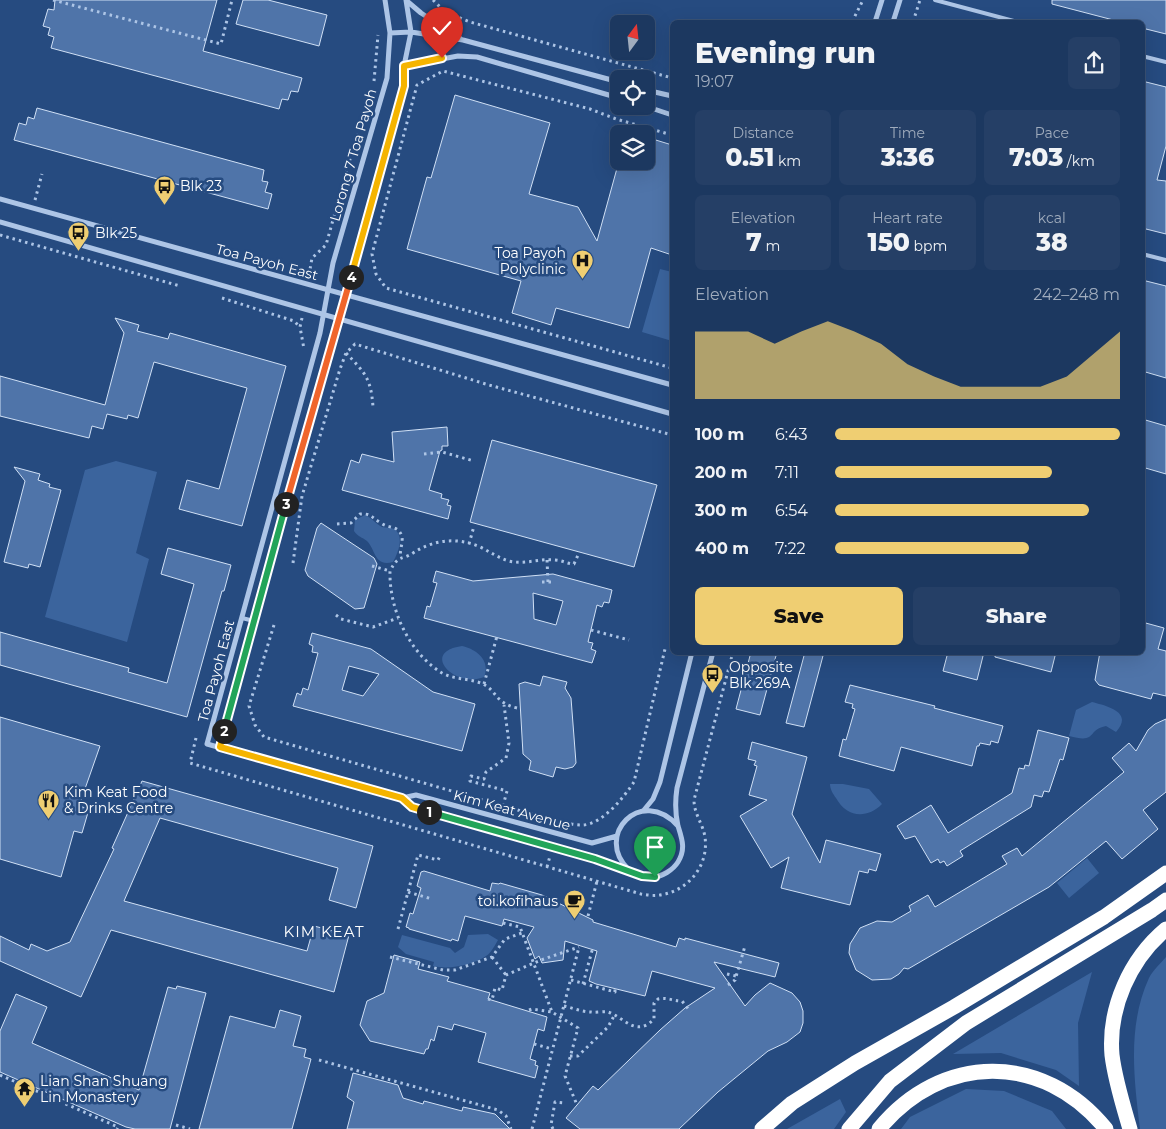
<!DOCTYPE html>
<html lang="en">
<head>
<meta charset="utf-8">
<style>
	:root { --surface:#1c3860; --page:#253f66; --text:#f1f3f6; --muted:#a0acbd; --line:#3a5275; --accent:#efce72 }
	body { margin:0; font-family:Montserrat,sans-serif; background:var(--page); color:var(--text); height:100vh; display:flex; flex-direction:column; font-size:19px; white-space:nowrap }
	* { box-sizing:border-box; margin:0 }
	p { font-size:16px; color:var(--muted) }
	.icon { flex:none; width:28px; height:28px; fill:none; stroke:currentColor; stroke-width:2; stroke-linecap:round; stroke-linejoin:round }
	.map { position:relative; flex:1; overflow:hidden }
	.panel { position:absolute; left:670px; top:20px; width:475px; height:635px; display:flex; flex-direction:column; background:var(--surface); border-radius:8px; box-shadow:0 5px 20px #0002,0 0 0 1px var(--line) }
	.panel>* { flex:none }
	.needle { width:32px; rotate:15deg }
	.buttons { position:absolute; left:610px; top:15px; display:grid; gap:10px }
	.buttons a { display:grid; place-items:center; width:45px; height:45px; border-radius:8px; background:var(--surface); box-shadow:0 5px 20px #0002,0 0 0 1px var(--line); font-size:25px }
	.pin { position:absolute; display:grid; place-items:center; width:42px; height:42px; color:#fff; margin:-51px -21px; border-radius:50% 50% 50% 0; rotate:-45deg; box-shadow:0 0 5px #0007 }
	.pin .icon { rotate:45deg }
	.km { position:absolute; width:25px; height:25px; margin:-12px; border-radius:50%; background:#222; color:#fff; font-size:14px; line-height:25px; text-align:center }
	.round { display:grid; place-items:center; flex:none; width:52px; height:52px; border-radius:8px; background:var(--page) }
	.head { display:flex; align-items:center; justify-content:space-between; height:85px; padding:0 25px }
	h1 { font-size:28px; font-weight:800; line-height:38px }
	.stats { display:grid; grid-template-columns:repeat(3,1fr); gap:8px; height:85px; padding:5px 25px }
	.stats div { display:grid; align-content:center; border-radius:8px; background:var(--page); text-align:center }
	.stats b { font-size:25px; font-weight:800 }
	.stats small { font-size:14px; font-weight:400 }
	.stats p { font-size:14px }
	.chart { height:140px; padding:10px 25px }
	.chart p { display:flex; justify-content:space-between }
	.chart svg { width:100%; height:90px; margin-top:5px; fill:var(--accent); opacity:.7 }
	.action { display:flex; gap:10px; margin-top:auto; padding:10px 25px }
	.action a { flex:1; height:58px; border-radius:8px; background:var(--accent); color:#111; font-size:20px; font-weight:800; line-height:58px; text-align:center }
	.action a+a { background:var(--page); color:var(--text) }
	ul { padding:0 25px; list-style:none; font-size:16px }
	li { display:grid; grid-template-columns:80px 60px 1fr; align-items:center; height:38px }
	li i { height:12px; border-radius:6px; background:var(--accent) }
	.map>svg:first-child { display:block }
</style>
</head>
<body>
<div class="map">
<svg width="1166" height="1129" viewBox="0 0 1166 1129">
	<rect width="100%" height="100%" fill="#264b80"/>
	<path fill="#3b649d" d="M660,269L672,272V341L642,332Z
		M116,461L157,472L136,553L149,559L127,642L45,617L85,470Z
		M365,515C372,518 376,524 382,527C386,528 390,527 394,529C405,536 398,553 393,562C374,567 376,550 367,541C362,537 358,537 354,531L355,520Z
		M462,646C476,649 491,660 484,677C455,689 419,652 462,646Z
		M1092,702C1107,706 1134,712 1116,732L1106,726C1086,730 1098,744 1069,736L1076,710Z
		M830,784H843L869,789L882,804C867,819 847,818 836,798C833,794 830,789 830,784Z
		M1087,858L1099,873L1069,898L1057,883Z
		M488,934L498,940C495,945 491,953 486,956C473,965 449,970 433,966L434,962L406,954L398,947L402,935L450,948L455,953L464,947L468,935Z
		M1166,957V1129H1140C1134,1079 1127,1026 1149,978C1153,970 1161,963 1166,957Z
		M1092,972L1078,1023L1079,1086L1056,1070L1001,1053L953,1054Z
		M966,1089L1004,1091L1052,1111L1066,1129H901L910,1117Z
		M840,1099L846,1112L834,1129H787Z"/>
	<path fill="#4f74a9" stroke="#d0e0f5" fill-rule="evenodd" d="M55,0H217L203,51L302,78L298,92L291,91L288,100L282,99L279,109L51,48L54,37L48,35L50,28L43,26L48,9L54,10Z
		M243,0H268L327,15L319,46L236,24Z
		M1052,0H1166V34L1142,28V22H1121L1052,4Z
		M1142,81L1166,87V146L1157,180L1166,181V234L1142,228Z
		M455,95L550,123L529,194L578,207L597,241L619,161H646V137L672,145V255L651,248L629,328L556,308L551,325L512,313L521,281L407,249L427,177L431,178Z
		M37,108L264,170L262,181L268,182L265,192L272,194L268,209L14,140L19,123L26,125L28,117L34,119Z
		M1142,280L1166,286V378L1142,371Z
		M115,318L139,325L137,331L168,339L170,333L286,366L242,526L179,509L187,480L219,489L247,388L154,362L138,418L128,415L127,419L107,414L103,429L92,426L89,438L0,416V376L105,405L124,333Z
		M1142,419L1166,426V474L1142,467Z
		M447,427L448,446H442V450L440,451L429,490L442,494L441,498L449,500L447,505L451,506L448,519L342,490L351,460L359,463L362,454L394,462L392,432Z
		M492,440L657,485L634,567L470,522Z
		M14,467L40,474L38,480L50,484L49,487L61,490L40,567L29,564L28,568L4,562L25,481Z
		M321,523L374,558L377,564L364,608L355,609L308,576L305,570L317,528Z
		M168,548L231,565L224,591H222L187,717L0,665V632L129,668L128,672L167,683L194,584L161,574Z
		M436,571L473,581L553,574L612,590L609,603L604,602L602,607L597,605L588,642L593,643L591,649L596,651L592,663L424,618L427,606L430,607L437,583L433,582ZM533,593L563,601L556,625L534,619Z
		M1142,622L1164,628L1158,649L1166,651V696L1153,693L1151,699L1099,685L1095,680L1100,652H1142Z
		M312,633L371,649L433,692L475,704L462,751L293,706L297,693L301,695L303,688L308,690L318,653L312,652L313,646L309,644ZM349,666L379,674L363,696L342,690Z
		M751,652H777L760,715L736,709Z
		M805,652H824L804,727L786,723Z
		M948,652H984L977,680L943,671Z
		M995,652H1056L1051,672L995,657Z
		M543,676L567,682L565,688L571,698L576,763L573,767L565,769L556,767L553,777L529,770L531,761L523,754L519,684L525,682L540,686Z
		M850,685L935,706L934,708L1003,726L998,743L991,741L990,745L980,743L979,746H977L972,766L901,747L894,771L839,756L843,739L846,740L855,709L852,708L853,704L845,702Z
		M0,717L100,746L79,806L89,809L82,833L74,831L61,877L0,859Z
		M1166,719V792L1143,810L1158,829L1122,859L1106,841L1049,887L908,969L904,968L899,974L891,979L872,980L856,970L849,953L850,944L860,928L877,921L892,922L911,911L909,906L928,895L935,907L1007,864L1002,856L1017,848L1022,856L1124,772L1112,758L1129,743L1136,751L1148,730L1155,724Z
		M1038,730L1069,738L1063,760L1060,759L1049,792L1044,791L1042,797L1034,795L1031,807L960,851L963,856L947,866L944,861L940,863L938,859L931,863L915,836L905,839L897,826L931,805L948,833L1012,793L1019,768L1024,769L1025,765L1029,766Z
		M752,742L807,757L792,814L820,863L826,840L881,854L876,871L869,869L868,873L859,871L850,905L781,888L789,857L771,868L740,816L767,800L749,795L757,766L754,765L756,761L748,759Z
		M142,781L373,846L356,908L329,900L338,868L160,818L124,901L307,951L314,926L349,935L334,992L111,930L81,997L0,961V936L29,950L31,944L47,951L70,942L114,849L112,848Z
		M424,871L490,891L492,883L499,884L500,883L542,895L593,920V922L676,947L679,938L685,940V938L779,963L775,977L714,962L745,1006L755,995L770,983L792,993L800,1002L803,1011V1023L800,1032L787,1042L768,1051L718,1092L679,1129H580L566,1118L593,1086L598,1090L660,1030L685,1008L715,988L652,971L645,996L596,984L589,981L597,951L565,941L563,960L542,963L539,956L535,959L527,938L534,927L504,919L502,926L465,916L458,941L452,939L451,941L409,929V928L406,927L410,913L413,914L421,888L417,886L421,872Z
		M394,955L420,962L418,969L449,977L447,981L490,993L488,999L547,1017L544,1031L538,1029L530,1059L536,1061L535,1065L538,1066L535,1078L478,1062L486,1033L454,1024L452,1030L438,1026L434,1041L431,1039L428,1049H426L424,1054L370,1041L360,1025L367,1001L384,993Z
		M177,986L206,993L170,1129H135L126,1127L0,1072V1031L16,994L47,1007L32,1043L139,1090L168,987L176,989Z
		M280,1010L301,1016L293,1046L306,1049L304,1057L311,1059L292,1129H199L230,1016L275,1028Z
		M353,1073L398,1085L403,1098L423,1104L424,1101L462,1111L463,1107L495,1114L510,1129H347L354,1102L347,1097Z"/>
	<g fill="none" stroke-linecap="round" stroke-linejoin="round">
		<path stroke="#adc5e6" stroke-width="3" stroke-dasharray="2.5 4" stroke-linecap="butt" d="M53,0L221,44L232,0
			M433,0L445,12L470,22L672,78
			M852,22L863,0
			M913,22L920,0
			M374,81L378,35
			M672,135L616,119L590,109L443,71L417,85L372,254L376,274L386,288L672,368
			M35,200L42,174
			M0,235L180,286
			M309,275L312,258L326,245L352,152L359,132
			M222,298L294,321L300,327
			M302,318L300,327L304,349
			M346,353C365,373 371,378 373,407
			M424,454L442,452L474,461
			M337,524L351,523L360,514C371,513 372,518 381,523C389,529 399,525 402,537C403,545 399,550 401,557
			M469,544L474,526
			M547,560L548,582
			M293,563L302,496L340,369L346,353L355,344L489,385L672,435
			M372,566L390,571
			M542,582H551
			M336,615L341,619L373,627L398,618
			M274,625L249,706L255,725L264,737L542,817
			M591,630L629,640
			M484,684L497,636
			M517,708C495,703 497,691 483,684C470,678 455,680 442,673C409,653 389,609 390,571C399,554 400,561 413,553C433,540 455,537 478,546C489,551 498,558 509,561C525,565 540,558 555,560C562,560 567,564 574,564L578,555
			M196,738L190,763L641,894C647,895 654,896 660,895C688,891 709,866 705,837C703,824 694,814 694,800L733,652
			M503,806L507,791L470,781L471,776L484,779L486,772L506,758L509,743L504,705
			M558,822C566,823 574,825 582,825C602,825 624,797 634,782L665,649
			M547,867L550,856
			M408,892L432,899
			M588,916L597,881
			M398,929L418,855L438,860L441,854
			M390,957L443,970H455L492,957L505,939L522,933
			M492,957L506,975
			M727,974L736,976
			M571,980L615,992V989
			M583,984L593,947
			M728,985L735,980L745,946
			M488,999L492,1000L495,988L502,990L506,975L541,960L579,947
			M564,1006C573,1008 582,1012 591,1012C596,1013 603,1011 608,1012C624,1017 636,1038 654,1019V1003L658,999C668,997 672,1001 682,1001L690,1011
			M529,1010L532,1009L552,1012
			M534,1044L552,1049
			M570,1056H578L608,1027L614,1016
			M319,1060L498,1110L506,1116L511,1129
			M0,1075L118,1127L117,1129
			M176,1125L190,1129
			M532,1129L579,947
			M553,1129L551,1125L555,1102L565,1103"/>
		<path stroke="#adc5e6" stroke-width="4" d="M935,0L1018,22
			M1142,56L1166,62
			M1142,254L1166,260
			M242,618L254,621"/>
		<path stroke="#adc5e6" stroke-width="5" d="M385,0L390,33L387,78L333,263L320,333L207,744L402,798L412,807C473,825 534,841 595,859C612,864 635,877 652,877C662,877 673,870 678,862C686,849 682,839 678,826C675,813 675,801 677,788L713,652
			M407,1L421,13L461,39
			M875,22L882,0
			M893,22L900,0
			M390,33L411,32L463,40L619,82
			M404,66L458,56L477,57L619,98
			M646,90L672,96
			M645,106L672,115
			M0,199L672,385
			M0,222L672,414
			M220,747L267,572L404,86V66L411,32L406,0
			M402,798L416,795L592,843L617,836
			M644,810L653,799L660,782L692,652
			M629,870C593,836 641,785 678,826"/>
		<path stroke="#fff" stroke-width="15" d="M762,1129L792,1103L855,1063L954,1007L1104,917L1166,873
			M849,1129L890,1081L966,1023L1152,910L1166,900
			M879,1129C941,1053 1043,1051 1106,1129
			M1130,1129C1123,1105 1115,1080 1112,1055C1108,1008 1130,959 1166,929"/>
		<path stroke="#adc5e6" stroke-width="3" stroke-dasharray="2.5 4" stroke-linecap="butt" d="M503,923L520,927L552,1012L578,1028L565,1076L577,1105"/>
	</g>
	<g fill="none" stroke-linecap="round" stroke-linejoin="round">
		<defs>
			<path id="split-1" d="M429,812L595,859L642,876L655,877"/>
			<path id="split-2" d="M224,731L220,747L402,798L412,807L429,812"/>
			<path id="split-3" d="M224,731L286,504"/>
			<path id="split-4" d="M286,504L351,277"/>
			<path id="split-5" d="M351,277L404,86V66L442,58"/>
		</defs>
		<use href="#split-1" stroke="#fff" stroke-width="10"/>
		<use href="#split-2" stroke="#fff" stroke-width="10"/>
		<use href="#split-3" stroke="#fff" stroke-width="10"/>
		<use href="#split-4" stroke="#fff" stroke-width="10"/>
		<use href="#split-5" stroke="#fff" stroke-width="10"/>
		<use href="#split-1" stroke="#22a559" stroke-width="6"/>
		<use href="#split-2" stroke="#f5b400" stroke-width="6"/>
		<use href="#split-3" stroke="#22a559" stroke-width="6"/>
		<use href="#split-4" stroke="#f0652b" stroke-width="6"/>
		<use href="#split-5" stroke="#f5b400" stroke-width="6"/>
	</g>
	<defs>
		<symbol id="bus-pin" viewBox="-11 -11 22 30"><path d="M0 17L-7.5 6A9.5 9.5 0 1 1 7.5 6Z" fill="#efce72" stroke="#264b80"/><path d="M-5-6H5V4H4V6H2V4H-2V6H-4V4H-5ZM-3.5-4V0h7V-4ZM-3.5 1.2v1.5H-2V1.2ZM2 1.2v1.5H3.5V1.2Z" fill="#111"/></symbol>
		<symbol id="hospital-pin" viewBox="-11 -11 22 30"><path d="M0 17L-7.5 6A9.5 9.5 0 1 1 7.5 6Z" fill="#efce72" stroke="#264b80"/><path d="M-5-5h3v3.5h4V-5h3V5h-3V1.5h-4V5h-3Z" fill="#111"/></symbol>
		<symbol id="restaurant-pin" viewBox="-11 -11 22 30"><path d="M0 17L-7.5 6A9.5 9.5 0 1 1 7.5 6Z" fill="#efce72" stroke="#264b80"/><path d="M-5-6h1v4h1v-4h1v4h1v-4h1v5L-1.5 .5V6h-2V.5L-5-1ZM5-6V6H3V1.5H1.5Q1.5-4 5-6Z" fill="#111"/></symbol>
		<symbol id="cafe-pin" viewBox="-11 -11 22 30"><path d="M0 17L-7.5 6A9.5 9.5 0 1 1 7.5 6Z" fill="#efce72" stroke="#264b80"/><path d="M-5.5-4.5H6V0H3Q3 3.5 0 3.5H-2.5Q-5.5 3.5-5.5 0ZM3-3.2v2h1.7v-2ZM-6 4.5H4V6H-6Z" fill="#111"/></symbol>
		<symbol id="temple-pin" viewBox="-11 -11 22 30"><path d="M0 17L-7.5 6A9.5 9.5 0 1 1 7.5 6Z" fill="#efce72" stroke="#264b80"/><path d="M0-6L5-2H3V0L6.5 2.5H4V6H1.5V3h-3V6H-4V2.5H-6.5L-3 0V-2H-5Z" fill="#111"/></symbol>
	</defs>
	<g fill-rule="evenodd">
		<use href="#bus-pin" x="152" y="174" width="25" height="34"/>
		<use href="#bus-pin" x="66" y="220" width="25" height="34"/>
		<use href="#hospital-pin" x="570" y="248" width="25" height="34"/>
		<use href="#bus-pin" x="700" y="662" width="25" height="34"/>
		<use href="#restaurant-pin" x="36" y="788" width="25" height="34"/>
		<use href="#cafe-pin" x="562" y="888" width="25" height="34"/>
		<use href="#temple-pin" x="12" y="1076" width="25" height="34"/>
	</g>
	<g text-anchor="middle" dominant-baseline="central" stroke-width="5" stroke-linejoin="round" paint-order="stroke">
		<g font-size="14" fill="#fff" stroke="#264b80">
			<text transform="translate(353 155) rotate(-74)">Lorong 7 Toa Payoh</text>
			<text transform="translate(267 262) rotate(15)">Toa Payoh East</text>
			<text transform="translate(216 671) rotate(-75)">Toa Payoh East</text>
			<text transform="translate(512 810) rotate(15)">Kim Keat Avenue</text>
		</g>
		<g font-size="14" fill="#fff" stroke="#264b80" text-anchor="start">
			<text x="180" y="186">Blk 23</text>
			<text x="95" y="233">Blk 25</text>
			<text x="566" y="253" text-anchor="end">Toa Payoh<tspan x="566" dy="16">Polyclinic</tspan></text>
			<text x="729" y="667">Opposite<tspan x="729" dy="16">Blk 269A</tspan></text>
			<text x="64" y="792">Kim Keat Food<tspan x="64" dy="16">&amp; Drinks Centre</tspan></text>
			<text x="558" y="901" text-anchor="end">toi.kofihaus</text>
			<text x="40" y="1081">Lian Shan Shuang<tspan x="40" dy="16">Lin Monastery</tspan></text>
		</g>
		<g font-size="15" letter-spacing="1" fill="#fff" stroke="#264b80">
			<text x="324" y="931">KIM KEAT</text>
		</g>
	</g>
</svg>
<div class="buttons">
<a><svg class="needle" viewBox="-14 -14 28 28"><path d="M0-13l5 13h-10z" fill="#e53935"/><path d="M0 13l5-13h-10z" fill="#a0acbd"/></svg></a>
<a><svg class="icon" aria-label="locate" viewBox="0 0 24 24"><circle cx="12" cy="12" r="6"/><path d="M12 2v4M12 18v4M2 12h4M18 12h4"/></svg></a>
<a><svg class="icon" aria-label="layers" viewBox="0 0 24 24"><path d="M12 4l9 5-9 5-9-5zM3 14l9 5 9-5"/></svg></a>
</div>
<div class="pin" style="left:655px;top:877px;background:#1e9e55"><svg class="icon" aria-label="arrive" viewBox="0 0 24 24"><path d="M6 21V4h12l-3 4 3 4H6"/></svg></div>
<div class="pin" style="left:442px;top:58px;background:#d93025"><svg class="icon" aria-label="check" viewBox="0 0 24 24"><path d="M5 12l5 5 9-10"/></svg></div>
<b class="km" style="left:429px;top:812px">1</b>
<b class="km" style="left:224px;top:731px">2</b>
<b class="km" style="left:286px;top:504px">3</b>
<b class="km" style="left:351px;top:277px">4</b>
<section class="panel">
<div class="head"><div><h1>Evening run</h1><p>19:07</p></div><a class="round"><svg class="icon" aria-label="share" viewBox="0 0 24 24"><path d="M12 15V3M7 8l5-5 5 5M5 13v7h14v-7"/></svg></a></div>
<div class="stats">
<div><p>Distance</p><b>0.51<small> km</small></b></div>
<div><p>Time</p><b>3:36</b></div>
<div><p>Pace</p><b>7:03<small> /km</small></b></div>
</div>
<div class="stats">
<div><p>Elevation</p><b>7<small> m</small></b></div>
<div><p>Heart rate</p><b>150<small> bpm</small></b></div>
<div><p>kcal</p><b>38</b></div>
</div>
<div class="chart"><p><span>Elevation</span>242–248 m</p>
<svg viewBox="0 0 160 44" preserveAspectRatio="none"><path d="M0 44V11L10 11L20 11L30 17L40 11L50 6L60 11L70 17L80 27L90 33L100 38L110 38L120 38L130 38L140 33L150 22L160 11V44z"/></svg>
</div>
<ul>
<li><b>100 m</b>6:43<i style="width:100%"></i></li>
<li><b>200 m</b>7:11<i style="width:76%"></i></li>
<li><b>300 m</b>6:54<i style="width:89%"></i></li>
<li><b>400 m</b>7:22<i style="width:68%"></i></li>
</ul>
<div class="action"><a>Save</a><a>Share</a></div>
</section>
</div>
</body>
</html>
